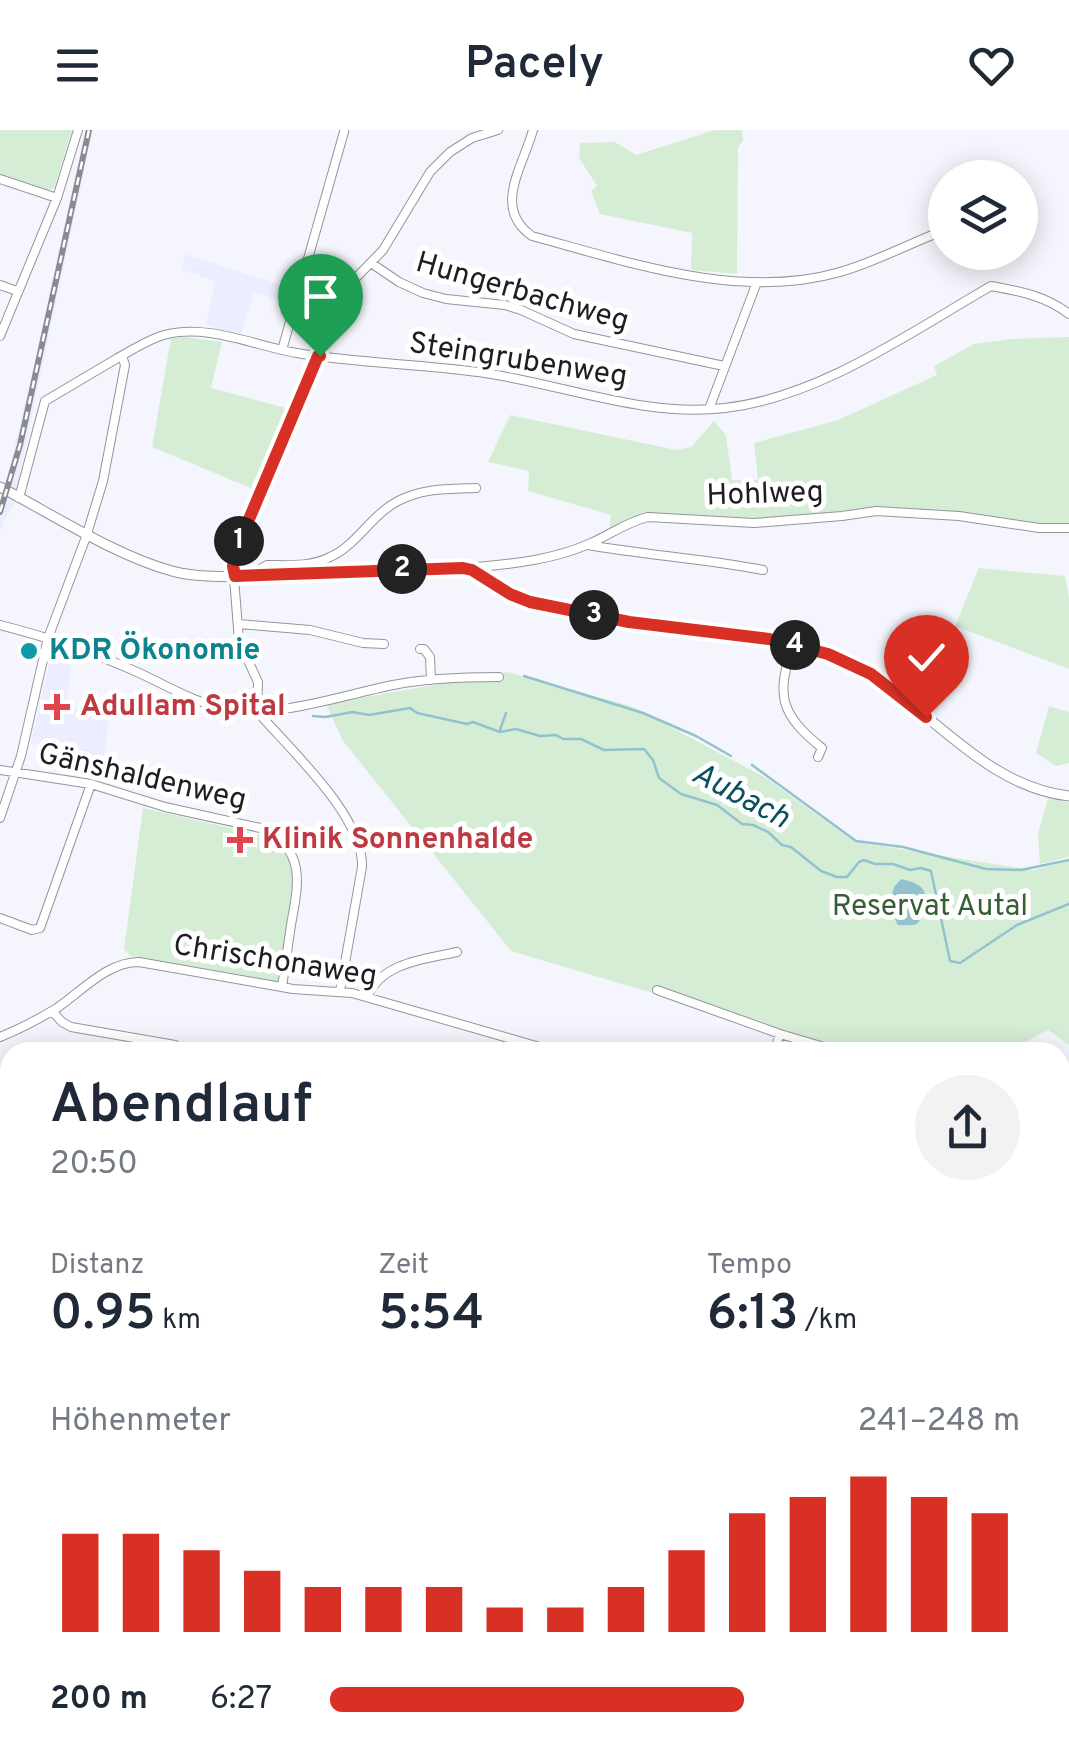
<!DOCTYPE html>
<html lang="de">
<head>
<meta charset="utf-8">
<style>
	:root { --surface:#fff; --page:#f2f2f3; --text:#1f2937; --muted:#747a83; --accent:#d93025 }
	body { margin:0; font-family:Overpass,sans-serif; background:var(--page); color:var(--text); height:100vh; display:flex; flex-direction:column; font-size:38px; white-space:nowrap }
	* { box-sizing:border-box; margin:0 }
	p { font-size:32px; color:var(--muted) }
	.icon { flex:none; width:55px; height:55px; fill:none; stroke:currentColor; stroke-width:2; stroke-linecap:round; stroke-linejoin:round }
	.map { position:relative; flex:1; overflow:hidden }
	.sheet { position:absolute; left:0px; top:912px; width:1070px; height:718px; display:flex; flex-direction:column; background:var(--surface); border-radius:30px 30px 0 0; box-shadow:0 5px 25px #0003 }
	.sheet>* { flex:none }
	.controls { position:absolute; left:928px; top:30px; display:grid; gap:20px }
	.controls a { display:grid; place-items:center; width:110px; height:110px; border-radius:50%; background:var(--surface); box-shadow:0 5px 25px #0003; font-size:50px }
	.pin { position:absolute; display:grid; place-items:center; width:85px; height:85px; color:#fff; margin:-102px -42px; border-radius:50% 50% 50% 0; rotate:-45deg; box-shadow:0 0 10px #0007 }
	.pin .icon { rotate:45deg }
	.km { position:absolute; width:50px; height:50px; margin:-25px; border-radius:50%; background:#222; color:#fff; font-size:28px; line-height:50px; text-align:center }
	.round { display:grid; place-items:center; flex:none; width:105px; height:105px; border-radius:52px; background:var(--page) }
	.overview { display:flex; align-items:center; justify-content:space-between; height:170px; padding:0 50px }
	h1 { font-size:55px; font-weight:600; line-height:75px }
	.metrics { display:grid; grid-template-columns:repeat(3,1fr); gap:15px; height:170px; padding:10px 50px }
	.metrics div { display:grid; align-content:center }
	.metrics b { font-size:50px; font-weight:600 }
	.metrics small { font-size:28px; font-weight:400 }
	.metrics p { font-size:28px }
	.chart { height:280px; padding:20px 50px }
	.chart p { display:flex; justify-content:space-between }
	.chart svg { width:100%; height:180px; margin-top:10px; stroke:var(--accent); stroke-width:6 }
	ul { padding:0 50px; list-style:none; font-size:32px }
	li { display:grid; grid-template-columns:160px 120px 1fr; align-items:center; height:75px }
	li i { height:25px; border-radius:12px; background:var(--accent) }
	header { display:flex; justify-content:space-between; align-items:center; height:130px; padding:0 50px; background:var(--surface); font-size:45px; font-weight:600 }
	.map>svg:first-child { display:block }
</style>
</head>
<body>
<header><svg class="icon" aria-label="menu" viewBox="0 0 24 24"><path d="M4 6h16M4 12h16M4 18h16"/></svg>Pacely<svg class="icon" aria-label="heart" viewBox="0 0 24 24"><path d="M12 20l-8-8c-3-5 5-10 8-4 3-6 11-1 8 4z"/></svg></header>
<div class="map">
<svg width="1069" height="1629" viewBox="0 0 1069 1629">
	<rect width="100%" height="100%" fill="#f5f6fd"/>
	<path fill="#ecedfe" d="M85,0H93L17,355L19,368L4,390L0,404V376L30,253Z
		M186,124L293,159L289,173L254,162L241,206L206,195L215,151L181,139Z
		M54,520L73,523L66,575L83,580L110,583L102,639L78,635L75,618L31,613L49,535Z"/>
	<path fill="#d6edd5" d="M0,0H72L54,58L50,60L0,44Z
		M715,0H742L743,11L738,17L737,144L691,140L692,103L600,84L591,61L597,56L579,28L580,13L615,12L636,25Z
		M186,207L222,212L211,258L290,279L253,359L152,317L171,208Z
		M1069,207V396H1039L886,379L771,391L652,386L609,401L611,385L528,361L529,341L488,332L510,285L676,320L691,317L714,291L726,305L732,350H758L754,313L838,290L937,245L934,236L974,214L1011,209Z
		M979,438L1065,446L1069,468V539L955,496Z
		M507,542L631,576L766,648L855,712L1033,740L1069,731V915L1048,900L1006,922H851L511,821L343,611L326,574Z
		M1049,576L1069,582V633L1056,636L1036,623Z
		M1048,668L1069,673V727L1040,734L1038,704Z
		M143,678L260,705C270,710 280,714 286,724C302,748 284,825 279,854L131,826L124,819Z
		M1060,1098L1069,1102V1629H711L718,1620H1060Z
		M10,1487V1620H154L150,1629H0V1493Z
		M278,1620H690L691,1629H310Z"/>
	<path fill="#93c2cf" d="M901,749C909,751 920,753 924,761C928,769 924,790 916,794C914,796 901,795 898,795L889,778L894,757Z"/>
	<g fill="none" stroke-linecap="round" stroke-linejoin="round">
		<path stroke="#93c2cf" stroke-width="2.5" d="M524,546L643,583L696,606L731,626
			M313,586L325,587L353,582L369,585L410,578L417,583L467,594L473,592L500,602L516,599L540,606L556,605L563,609H581L604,620L644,619L653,630L659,648L681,664L717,675L742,694L753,695L768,702L782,715L791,717L821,741L837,747H847L859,732L864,730L875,734H893L910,740L921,738L931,741L950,831L960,833L1017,795L1069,774
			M500,600L506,583
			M752,635L856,711L903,717L986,739L1021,740L1069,730"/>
		<defs>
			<path id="minor" d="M533,0C523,37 492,78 532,106C628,132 740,171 840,142C875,132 906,115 940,102
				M0,49L57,68
				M371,133L399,152L423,163L446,169L505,175L521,180L574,204L724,236
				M0,155L17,161
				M0,206L57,68L78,0
				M282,220L344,2
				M709,279L757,152
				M19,368L45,271C69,257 92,243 116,229C132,220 147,210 164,205C207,193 255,216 297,223C357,233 418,234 478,242C560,253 642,288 725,278C820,267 909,203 991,156C1019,161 1046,166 1069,184
				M588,415C646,425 705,429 763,440
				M472,439L476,437C514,434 556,429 591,413C611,404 627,392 648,387L754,393L842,386L876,381L959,386L1039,398H1069
				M259,446L262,438L267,435C288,435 311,437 330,427C357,415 371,385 398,371C423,358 448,359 476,358
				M239,494L310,500L363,513L384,514
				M0,495C47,507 93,522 137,542C166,555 196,574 228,579C285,587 338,566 393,555C428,548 464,547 499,547
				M794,514C775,565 780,584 822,618L818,627
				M420,519H424L430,527L431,550
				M888,555L906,528L905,520
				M257,581L258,552L239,511L233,435L243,403L303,265L346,158L383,120L430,42L450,22L472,8L498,0
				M257,581C289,619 364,686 362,737L340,861
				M0,640L91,654L165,677L265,699C307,723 298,755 291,795C288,816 285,837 282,857
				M0,688L21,626L48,508L86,407L103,351L125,235L122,226
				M0,788L32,800L40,798L91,654
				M657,860L780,904L841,922
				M367,867C382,832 425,829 457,822
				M52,881L62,892L71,897L175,915
				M0,907C20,899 39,889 57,878C82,861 107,832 139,832L293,859L352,863L557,922
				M774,922L780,904
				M0,988L10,1000
				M1060,1002L1067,1007L1060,1030
				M7,1052L10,1074
				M0,1259L10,1258
				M0,1385L10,1386
				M234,1620L236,1629
				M259,1620L304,1629"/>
			<path id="tertiary" d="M0,357C52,384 116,426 172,441C192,447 214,446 235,447L463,438C476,440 485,448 496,456C512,465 527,472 545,476C595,487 645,494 695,500C744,506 798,509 844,530C923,566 978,656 1069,666"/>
		</defs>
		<use href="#minor" stroke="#94949d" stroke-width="10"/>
		<use href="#tertiary" stroke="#94949d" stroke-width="11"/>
		<use href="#minor" stroke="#fff" stroke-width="8"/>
		<use href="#tertiary" stroke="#fff" stroke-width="9"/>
		<defs>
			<path id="rail" d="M0,382L20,315L89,0"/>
		</defs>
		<use href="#rail" stroke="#8a8b90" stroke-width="6"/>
		<use href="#rail" stroke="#fff" stroke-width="2.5" stroke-dasharray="8" stroke-linecap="butt"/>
	</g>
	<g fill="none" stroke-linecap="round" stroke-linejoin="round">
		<defs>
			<path id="route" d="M320,226H318L236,420L233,436L235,446L463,438L472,440L510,464L530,472L629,492L769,509L828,524L871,544L926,587"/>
		</defs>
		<use href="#route" stroke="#fff" stroke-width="20"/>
		<use href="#route" stroke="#d93025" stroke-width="12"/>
	</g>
	<circle fill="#0f9aa8" stroke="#fff" stroke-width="4" cx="29" cy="521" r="10"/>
	<g fill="#e0444e" stroke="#fff" stroke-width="4">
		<path d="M52 562h10v10h10v10h-10v10h-10v-10h-10v-10h10z"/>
		<path d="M235 695h10v10h10v10h-10v10h-10v-10h-10v-10h10z"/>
	</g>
	<g text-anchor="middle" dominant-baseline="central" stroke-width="10" stroke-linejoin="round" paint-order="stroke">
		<g font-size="30" fill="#1e1e22" stroke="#fff">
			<text transform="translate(522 163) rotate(16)">Hungerbachweg</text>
			<text transform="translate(518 231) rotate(9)">Steingrubenweg</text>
			<text transform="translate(765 365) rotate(-2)">Hohlweg</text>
			<text transform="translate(142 648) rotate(13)">Gänshaldenweg</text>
			<text transform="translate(275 832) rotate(9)">Chrischonaweg</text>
		</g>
		<g font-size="30" font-weight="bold" fill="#0d838f" stroke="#fff" text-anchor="start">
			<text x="49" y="521">KDR Ökonomie</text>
		</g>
		<g font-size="30" font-weight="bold" fill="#be3a42" stroke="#fff" text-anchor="start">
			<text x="80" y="577">Adullam Spital</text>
			<text x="262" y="710">Klinik Sonnenhalde</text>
		</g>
		<g font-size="30" fill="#356036" stroke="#fff">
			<text x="930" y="777">Reservat Autal</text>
		</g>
		<g font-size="32" font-style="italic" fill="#0c4f5d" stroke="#fff">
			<text transform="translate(740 667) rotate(28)">Aubach</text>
		</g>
	</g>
</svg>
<div class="controls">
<a><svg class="icon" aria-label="layers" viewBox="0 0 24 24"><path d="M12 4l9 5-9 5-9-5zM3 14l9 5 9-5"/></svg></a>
</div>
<div class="pin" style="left:320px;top:226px;background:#1e9e55"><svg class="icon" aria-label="arrive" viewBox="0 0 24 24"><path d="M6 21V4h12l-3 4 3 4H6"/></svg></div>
<div class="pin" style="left:926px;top:587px;background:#d93025"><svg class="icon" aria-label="check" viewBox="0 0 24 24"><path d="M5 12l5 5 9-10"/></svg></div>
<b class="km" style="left:239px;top:411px">1</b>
<b class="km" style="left:402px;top:439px">2</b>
<b class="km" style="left:594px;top:485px">3</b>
<b class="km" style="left:795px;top:515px">4</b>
<section class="sheet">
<div class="overview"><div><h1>Abendlauf</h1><p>20:50</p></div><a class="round"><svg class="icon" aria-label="share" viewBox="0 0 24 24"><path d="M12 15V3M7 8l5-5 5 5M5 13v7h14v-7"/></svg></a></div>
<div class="metrics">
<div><p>Distanz</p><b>0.95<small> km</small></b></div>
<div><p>Zeit</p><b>5:54</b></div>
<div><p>Tempo</p><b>6:13<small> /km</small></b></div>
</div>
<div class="chart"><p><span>Höhenmeter</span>241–248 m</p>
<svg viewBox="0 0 160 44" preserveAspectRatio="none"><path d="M5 44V20M15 44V20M25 44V24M35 44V29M45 44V33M55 44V33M65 44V33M75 44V38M85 44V38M95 44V33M105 44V24M115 44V15M125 44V11M135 44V6M145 44V11M155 44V15"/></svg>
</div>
<ul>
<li><b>200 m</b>6:27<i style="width:60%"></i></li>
</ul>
</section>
</div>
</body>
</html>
